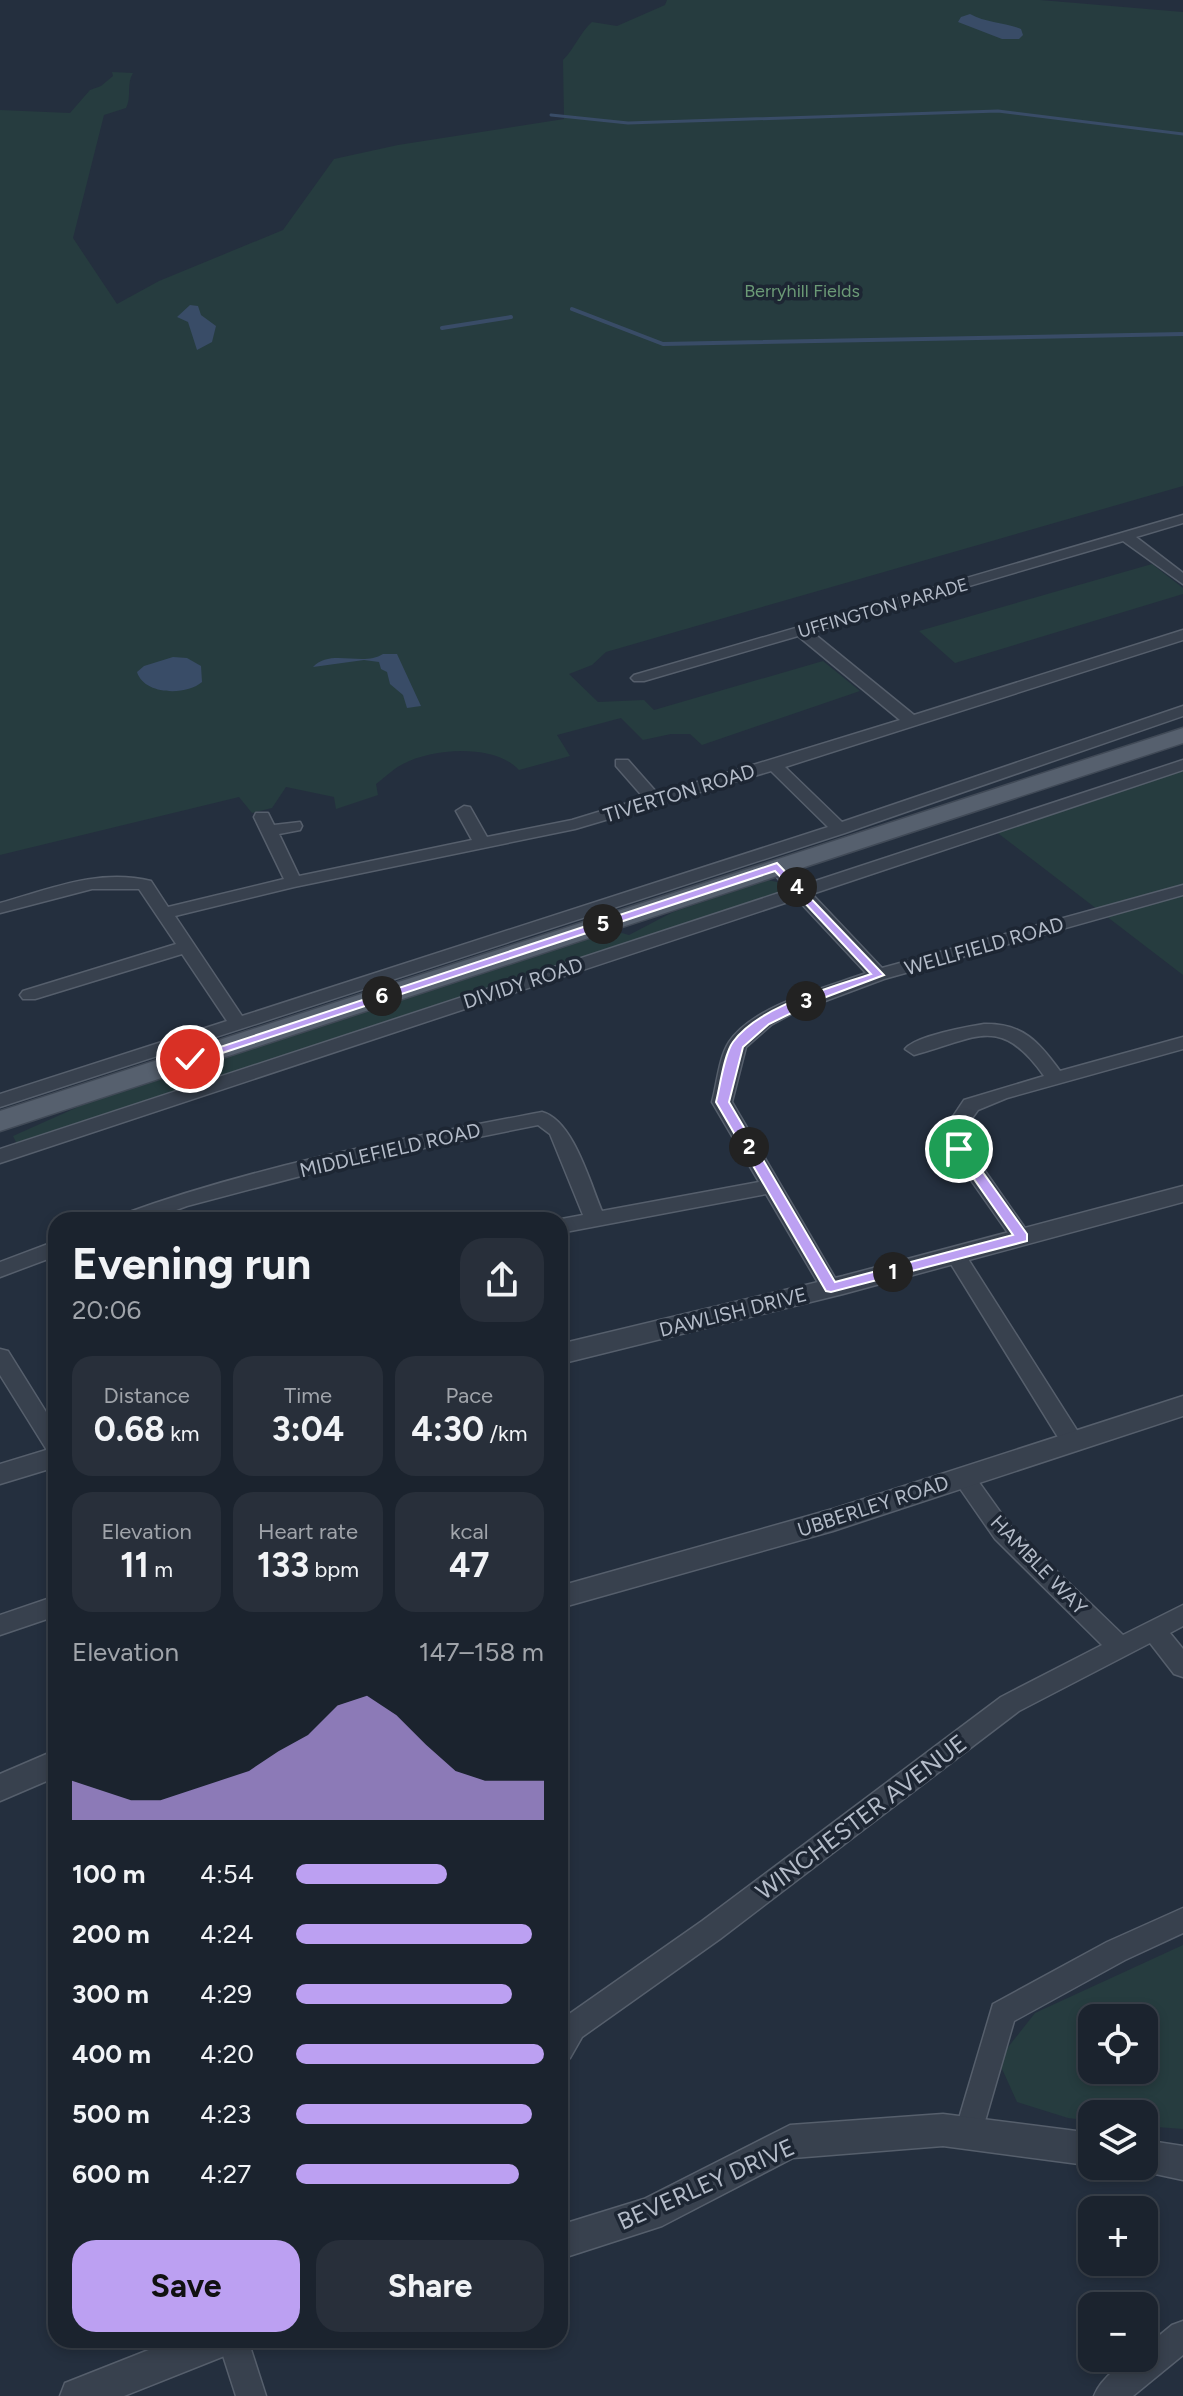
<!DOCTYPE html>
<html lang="en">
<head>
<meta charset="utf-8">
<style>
	:root { --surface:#1b232e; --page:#282f3a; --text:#f1f3f6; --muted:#a0a4aa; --line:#39404a; --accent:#bca0f2 }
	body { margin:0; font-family:Figtree,sans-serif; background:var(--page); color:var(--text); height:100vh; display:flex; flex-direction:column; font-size:30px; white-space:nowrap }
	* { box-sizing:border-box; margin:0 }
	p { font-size:26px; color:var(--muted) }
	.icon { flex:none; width:44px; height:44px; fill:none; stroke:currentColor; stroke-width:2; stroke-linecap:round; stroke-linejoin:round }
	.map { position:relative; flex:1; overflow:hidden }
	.sheet { position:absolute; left:48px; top:1212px; width:520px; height:1136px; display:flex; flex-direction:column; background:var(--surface); border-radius:24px; box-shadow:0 4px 12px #0003,0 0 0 2px var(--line) }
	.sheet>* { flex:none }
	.fabs { position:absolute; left:1078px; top:2004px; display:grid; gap:16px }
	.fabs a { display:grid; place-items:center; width:80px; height:80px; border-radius:16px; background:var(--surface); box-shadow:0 4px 12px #0003,0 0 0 2px var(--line); font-size:40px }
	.pin { position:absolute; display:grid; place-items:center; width:68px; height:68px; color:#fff; margin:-34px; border:4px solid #fff; border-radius:50%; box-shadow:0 2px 8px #0007 }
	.km { position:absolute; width:40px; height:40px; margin:-20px; border-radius:50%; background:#222; color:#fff; font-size:22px; line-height:40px; text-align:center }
	.round { display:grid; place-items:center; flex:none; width:84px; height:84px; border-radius:24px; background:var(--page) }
	.summary { display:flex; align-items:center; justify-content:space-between; height:136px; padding:0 24px }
	h1 { font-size:44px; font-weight:700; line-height:60px }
	.metrics { display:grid; grid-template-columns:repeat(3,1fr); gap:12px; height:136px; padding:8px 24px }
	.metrics div { display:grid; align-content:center; border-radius:20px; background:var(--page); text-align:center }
	.metrics b { font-size:34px; font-weight:700 }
	.metrics small { font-size:22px; font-weight:400 }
	.metrics p { font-size:22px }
	.chart { height:224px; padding:16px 24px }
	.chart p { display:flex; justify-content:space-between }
	.chart svg { width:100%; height:144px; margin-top:8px; fill:var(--accent); opacity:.7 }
	.action { display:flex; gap:16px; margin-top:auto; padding:16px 24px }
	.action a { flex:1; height:92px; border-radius:24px; background:var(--accent); color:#111; font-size:32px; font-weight:700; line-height:92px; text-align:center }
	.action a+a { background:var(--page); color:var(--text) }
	ul { padding:0 24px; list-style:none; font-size:26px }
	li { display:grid; grid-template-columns:128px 96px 1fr; align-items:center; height:60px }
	li i { height:20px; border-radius:10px; background:var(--accent) }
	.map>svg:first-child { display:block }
</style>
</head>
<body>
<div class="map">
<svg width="1183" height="2396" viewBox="0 0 1183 2396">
	<rect width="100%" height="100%" fill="#242f3e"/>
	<path fill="#263c3f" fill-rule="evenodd" d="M667,0H1040L1183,12V486L606,652L592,665L569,674L598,702L644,700L654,710L823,661L860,691L702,745L690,734H671L643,740L621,718L557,735L570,756L519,770C494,743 431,748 401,765C392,770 384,778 376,784L378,795L336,809L334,797L286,787L272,808L252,813L239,797L0,855V110L70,113L90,90L101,86L113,76L112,72L133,73C126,84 132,97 126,108L104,115L73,238L117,304L159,281L283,230L334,159L398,145L564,119L563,60C575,48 579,34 592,22L617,26L665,5Z
		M1152,564L1183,588V594L955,663L919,631Z
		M1183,769V975L995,831Z
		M768,880L777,882L784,891L18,1146L13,1136L89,1102L576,941L622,933L629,935L673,912Z
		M1183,1945V2129L1144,2126V2114H1092V2121L1068,2118L1017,2102L998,2060L1035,2013ZM1092,2018H1144V2070H1092Z"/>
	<path fill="#394c67" d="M970,14C986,23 1004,22 1021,29L1023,35L1019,39H1002L958,22L961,17Z
		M190,305L198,306L201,315L216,326L212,342L197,350L188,322L177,317Z
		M383,654H397L421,706L407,708L403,695L390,684L387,672L381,669L379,662L364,660L313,667C330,648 363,667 383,654Z
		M173,657L187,658L201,666L202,682C186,696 144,695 137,672L144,666Z"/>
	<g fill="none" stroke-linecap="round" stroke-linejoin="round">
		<path stroke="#394c67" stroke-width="3" d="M551,115L628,123L998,111L1183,134"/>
		<path stroke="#394c67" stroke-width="4" d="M572,309L663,344L1183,334
			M442,328L511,317"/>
		<defs>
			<path id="minor" d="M1183,515V523L1136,537L1183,573V584L1123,541L812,632L914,715L1183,630V640L785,767L842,822L1183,706V716L845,833L0,1107V1094L227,1021L182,954L35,999H23L20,995L23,991L176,944L139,889H92L0,913V903C50,889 99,868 151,881L168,907L284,879L254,817L256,813H268L274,825L300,822L302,826L300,830L279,834L299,876L472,840L456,811L464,806L470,807L487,837L572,820L644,798L616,766V760H628L658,794L900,720L798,636L644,681H634L631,678L634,675ZM771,771L828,827L242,1016L175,916L294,887L575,829Z
				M1183,760V770L812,894L882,968L1183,885V895L884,979L793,1013L771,1025L746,1047L732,1102L841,1288L838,1293H824L766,1194L560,1233V1220H556L583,1215L550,1134L538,1125L350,1163L187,1206L149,1220H118L121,1215C257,1165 400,1139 542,1112C573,1120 590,1183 602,1211L759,1182L712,1102C717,1084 719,1057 729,1042C754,1005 826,988 866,973L797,899L0,1163V1149L788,890L768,867L771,863H783L803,885Z
				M984,1024C1023,1023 1039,1042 1060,1071L1183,1037V1049L1007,1098L978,1110L970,1121L969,1148L1032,1238L1029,1243H1015L949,1149L950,1121L964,1100L1044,1076C1000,1013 975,1039 914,1055L905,1049C916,1036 966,1027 984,1024Z
				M56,1241V1256L0,1277V1262Z
				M956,1249L963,1251L1080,1435L1083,1441L1080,1447L1072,1449L1064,1447L946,1256L949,1251Z
				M0,1349L8,1351L56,1428V1455L48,1452L0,1375Z
				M963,1468L971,1471L1011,1527L1123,1635L1183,1605V1626L1170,1633L1183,1649V1677L1174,1674L1150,1643L1019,1711L720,1939L582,2037L570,2058L560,2062L562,2019L702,1921L1001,1697L1102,1645L995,1539L952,1477L955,1471Z
				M56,1596V1616L0,1635V1615Z
				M1183,1908V1933L1125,1960L1014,2021L979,2142L969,2146L959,2142L955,2132L993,2004L1107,1942Z
				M1183,2321V2355L1133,2396H1094C1101,2378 1125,2358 1144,2358V2348L1172,2325Z
				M218,2340H248L266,2396H236Z"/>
			<path id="tertiary" d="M1183,1186V1202L843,1294L560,1364V1344L843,1276Z
				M1183,1396V1416L833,1531L560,1608V1586L833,1509Z
				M56,1447V1467L0,1484V1464Z
				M56,1750V1777L0,1801V1774Z
				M943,2114L1092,2133L1094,2166L943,2146L793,2158L662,2226L560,2259V2225L644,2199L790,2125Z
				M1144,2140L1183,2146V2180L1132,2169L1131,2166H1144Z
				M174,2340H237L232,2353L124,2396H60L65,2383Z"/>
			<path id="primary" d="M1183,728V743L0,1131V1111Z"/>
		</defs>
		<use href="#minor" stroke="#565f6c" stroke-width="3"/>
		<use href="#tertiary" stroke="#565f6c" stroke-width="3"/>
		<use href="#primary" stroke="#414a57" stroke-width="3"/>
		<use href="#minor" fill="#38414e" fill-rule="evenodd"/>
		<use href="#tertiary" fill="#38414e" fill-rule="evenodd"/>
		<use href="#primary" fill="#56606e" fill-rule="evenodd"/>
	</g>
	<path fill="#bca0f2" stroke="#fff" stroke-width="2" d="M777,863L884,975L818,1000L769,1024L743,1047L729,1102L835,1282L1013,1235L953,1149L959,1145L964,1146L1027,1234V1241L831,1292L826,1291L716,1102C720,1087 724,1054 733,1042C759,1006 830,988 871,974L775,871L195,1062L184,1059Z"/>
	<g text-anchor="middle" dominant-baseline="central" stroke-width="7" stroke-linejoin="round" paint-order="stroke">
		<g font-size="18" fill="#6b9a76" stroke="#1d2633">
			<text x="802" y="291">Berryhill Fields</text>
		</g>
		<g font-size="18" fill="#b4bcc9" stroke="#1d2633">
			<text transform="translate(883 608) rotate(-16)">UFFINGTON PARADE</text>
		</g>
		<g font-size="20" fill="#b4bcc9" stroke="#1d2633">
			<text transform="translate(679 793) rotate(-17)">TIVERTON ROAD</text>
			<text transform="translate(984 946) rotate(-16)">WELLFIELD ROAD</text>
			<text transform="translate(523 983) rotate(-18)">DIVIDY ROAD</text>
			<text transform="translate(390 1150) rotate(-13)">MIDDLEFIELD ROAD</text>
			<text transform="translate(733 1312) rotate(-14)">DAWLISH DRIVE</text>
			<text transform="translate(873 1506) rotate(-18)">UBBERLEY ROAD</text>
			<text transform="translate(1039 1565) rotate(46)">HAMBLE WAY</text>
		</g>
		<g font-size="24" fill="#b4bcc9" stroke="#1d2633">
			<text transform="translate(861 1817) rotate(-37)">WINCHESTER AVENUE</text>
			<text transform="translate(706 2184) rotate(-24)">BEVERLEY DRIVE</text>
		</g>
	</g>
</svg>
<div class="fabs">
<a><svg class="icon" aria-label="locate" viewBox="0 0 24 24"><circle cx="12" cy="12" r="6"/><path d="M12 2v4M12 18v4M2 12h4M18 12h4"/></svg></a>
<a><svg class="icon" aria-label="layers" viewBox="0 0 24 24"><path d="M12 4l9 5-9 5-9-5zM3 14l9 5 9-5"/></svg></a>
<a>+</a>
<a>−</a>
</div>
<div class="pin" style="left:959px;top:1149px;background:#1e9e55"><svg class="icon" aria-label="arrive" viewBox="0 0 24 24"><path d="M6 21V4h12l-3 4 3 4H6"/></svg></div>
<div class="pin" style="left:190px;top:1059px;background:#d93025"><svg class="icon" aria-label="check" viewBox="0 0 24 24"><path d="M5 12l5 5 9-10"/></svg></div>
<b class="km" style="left:893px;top:1272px">1</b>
<b class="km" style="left:749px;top:1147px">2</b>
<b class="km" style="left:806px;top:1001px">3</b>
<b class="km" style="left:797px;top:887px">4</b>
<b class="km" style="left:603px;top:924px">5</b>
<b class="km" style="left:382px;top:996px">6</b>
<section class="sheet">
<div class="summary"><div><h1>Evening run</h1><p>20:06</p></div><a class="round"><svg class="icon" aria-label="share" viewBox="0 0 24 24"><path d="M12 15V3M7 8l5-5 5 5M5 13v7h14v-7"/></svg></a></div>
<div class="metrics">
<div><p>Distance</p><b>0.68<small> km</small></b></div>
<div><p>Time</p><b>3:04</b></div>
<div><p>Pace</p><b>4:30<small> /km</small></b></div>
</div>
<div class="metrics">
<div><p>Elevation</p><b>11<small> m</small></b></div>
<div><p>Heart rate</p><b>133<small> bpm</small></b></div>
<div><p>kcal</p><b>47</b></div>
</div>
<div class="chart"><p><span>Elevation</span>147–158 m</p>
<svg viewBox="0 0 160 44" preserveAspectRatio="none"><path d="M0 44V32L10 35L20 38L30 38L40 35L50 32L60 29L70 23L80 18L90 9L100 6L110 12L120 21L130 29L140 32L150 32L160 32V44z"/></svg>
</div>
<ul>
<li><b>100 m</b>4:54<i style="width:61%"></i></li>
<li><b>200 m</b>4:24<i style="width:95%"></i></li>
<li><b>300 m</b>4:29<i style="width:87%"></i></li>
<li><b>400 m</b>4:20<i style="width:100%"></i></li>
<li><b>500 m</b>4:23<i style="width:95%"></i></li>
<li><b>600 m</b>4:27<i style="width:90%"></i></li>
</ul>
<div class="action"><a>Save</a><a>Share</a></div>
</section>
</div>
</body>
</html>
